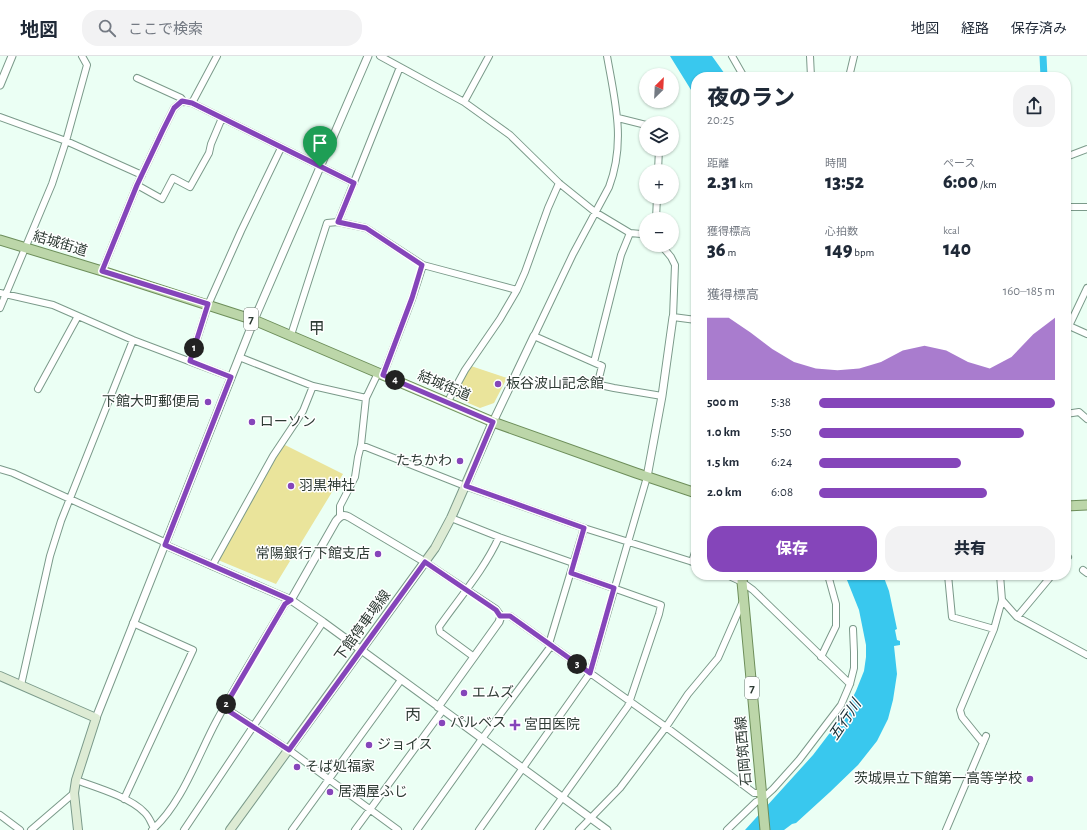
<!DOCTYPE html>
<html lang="ja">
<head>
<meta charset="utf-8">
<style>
	:root { --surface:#fff; --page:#f2f2f3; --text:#1f2937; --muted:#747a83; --line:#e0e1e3; --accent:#8545ba }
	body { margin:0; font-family:"Alegreya Sans","Noto Sans JP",sans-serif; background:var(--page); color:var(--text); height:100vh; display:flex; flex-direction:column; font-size:15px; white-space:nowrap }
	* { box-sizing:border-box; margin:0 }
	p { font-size:13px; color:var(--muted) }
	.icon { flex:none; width:22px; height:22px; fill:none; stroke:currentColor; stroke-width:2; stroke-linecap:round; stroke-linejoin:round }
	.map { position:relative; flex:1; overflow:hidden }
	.panel { position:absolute; left:691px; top:16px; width:380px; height:508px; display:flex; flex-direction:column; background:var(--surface); border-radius:16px; box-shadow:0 1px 3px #0004 }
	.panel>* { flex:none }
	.needle { width:26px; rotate:24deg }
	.controls { position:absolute; left:639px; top:12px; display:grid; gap:8px }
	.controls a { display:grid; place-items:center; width:40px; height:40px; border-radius:50%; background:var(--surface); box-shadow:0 1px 3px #0004; font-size:20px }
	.pin { position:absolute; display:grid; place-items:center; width:34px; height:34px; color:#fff; margin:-41px -17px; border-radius:50% 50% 50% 0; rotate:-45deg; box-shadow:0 0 4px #0007 }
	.pin .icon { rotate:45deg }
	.km { position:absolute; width:20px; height:20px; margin:-10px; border-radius:50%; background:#222; color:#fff; font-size:11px; line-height:20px; text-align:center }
	.round { display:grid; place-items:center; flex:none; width:42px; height:42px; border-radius:16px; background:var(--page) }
	.overview { display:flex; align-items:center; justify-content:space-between; height:68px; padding:0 16px }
	h1 { font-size:22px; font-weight:800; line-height:30px }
	.metrics { display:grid; grid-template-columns:repeat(3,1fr); gap:6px; height:68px; padding:4px 16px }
	.metrics div { display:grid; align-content:center }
	.metrics b { font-size:20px; font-weight:800 }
	.metrics small { font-size:11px; font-weight:400 }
	.metrics p { font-size:11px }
	.chart { height:112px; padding:8px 16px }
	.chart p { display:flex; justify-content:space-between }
	.chart svg { width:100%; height:72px; margin-top:4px; fill:var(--accent); opacity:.7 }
	.primary-button { display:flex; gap:8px; margin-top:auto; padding:8px 16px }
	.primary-button a { flex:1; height:46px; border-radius:16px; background:var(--accent); color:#fff; font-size:16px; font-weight:800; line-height:46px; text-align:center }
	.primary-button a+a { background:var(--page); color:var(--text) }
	ul { padding:0 16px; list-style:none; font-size:13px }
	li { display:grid; grid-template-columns:64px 48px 1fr; align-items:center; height:30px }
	li i { height:10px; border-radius:5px; background:var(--accent) }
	header { display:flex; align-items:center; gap:24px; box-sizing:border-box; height:56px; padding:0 20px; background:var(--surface); border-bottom:1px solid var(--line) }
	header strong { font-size:19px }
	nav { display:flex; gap:22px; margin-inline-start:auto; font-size:14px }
	.search { width:280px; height:36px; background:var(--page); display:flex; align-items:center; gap:10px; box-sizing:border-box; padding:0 14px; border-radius:16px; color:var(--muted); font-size:15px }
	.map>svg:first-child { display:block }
</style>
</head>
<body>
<header>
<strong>地図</strong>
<div class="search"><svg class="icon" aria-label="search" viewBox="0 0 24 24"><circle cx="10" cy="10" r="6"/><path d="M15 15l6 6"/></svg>ここで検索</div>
<nav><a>地図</a><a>経路</a><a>保存済み</a></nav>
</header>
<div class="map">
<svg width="1087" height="774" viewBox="0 0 1087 774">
	<rect width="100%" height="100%" fill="#ebfff4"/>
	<path fill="#eae49b" d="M471,310L507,322L494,347L480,352L454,341Z
		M281,387L343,418L276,528L218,504Z"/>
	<path fill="#39c8ee" d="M670,0H712L727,21H696V42Z
		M845,519H883L889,535L897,573L895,574L897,584L900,585V589L894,590L897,618L893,644L888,663L877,685L858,709L830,736L796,767L792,768L784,774H745L813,699L845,657L856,635L864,615L866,601V589L859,554Z"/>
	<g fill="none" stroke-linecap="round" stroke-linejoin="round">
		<path stroke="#39c8ee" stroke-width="7" d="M1043,0L1044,21"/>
		<defs>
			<path id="minor" d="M380,0L464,46L510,79L559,127L595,156L630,177L641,178L646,180
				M607,0C615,45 626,86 609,131L573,198L534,280L602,310L598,326L600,329L614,332L662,340
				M732,0L744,21
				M810,0L811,21
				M849,21L854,0
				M137,22L181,42L184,46
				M464,46L489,0
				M192,47L217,0
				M0,61L66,85L142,119
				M618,62L646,69
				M1066,101L1087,93
				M658,115L659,93
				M137,129L162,143L173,122L190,131L209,97L211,88L222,62
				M1066,151H1087
				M656,163L657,141
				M338,166L400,11
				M661,189L671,201L675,209L673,261L696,264
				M102,215L137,129L163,74L174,52L182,45L192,47L354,127
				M0,237L53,249L133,284L231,321
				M0,252L52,128L66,85L87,9L82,0
				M1067,269L1087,278
				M1069,270L1087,232
				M291,279L327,167L338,166L366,172L423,209L517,234
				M239,301L313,330L366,342
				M190,305L208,249L241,175L281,92
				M594,306L621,199L630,177
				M383,319L412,243L423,209
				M38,333L78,260
				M447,347L465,314L500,263L517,234L525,216L548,152L559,127
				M1066,358L1079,356L1087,363
				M361,389L465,430L584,472L696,507
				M0,413L13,417L162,485L165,489
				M340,460V450L355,421L358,401L361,389L366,342L378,317
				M451,462L499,481L573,507
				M1066,503L1068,501
				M425,506L496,553L501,560H510L666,671L754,737H761
				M692,506L696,493
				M212,510L273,400L303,355L313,330
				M1083,514L1087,517
				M727,519L742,526L753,534L850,628
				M948,519L952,561L994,573
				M1002,544L1017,561L1087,599
				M1017,561L1052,519
				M549,588L584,472
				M474,601L440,576L439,571C460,541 484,514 499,481
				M821,601L836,570V548L828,519
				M21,629L50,500L61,465L133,284
				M224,651L289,694L398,774
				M983,687L962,661L960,654L994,573L1002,544L1000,519
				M76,724C95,731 130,741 144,756C149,760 151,767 154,772
				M124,743L193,594L133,567
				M0,759L20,774
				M31,774L74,737
				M152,774C182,748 198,699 217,664C238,625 262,587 285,548L291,544
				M184,774L323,566
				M292,774L401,624
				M355,774L443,654
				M417,774L484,680L551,590
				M479,774L590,617L647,421
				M539,774L628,650L659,558L661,549L571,517
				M579,774L620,732L666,671L688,638L718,602L743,545
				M727,774L756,746L762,743L773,733L799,704L841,649L850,628L854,612V596L853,573
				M946,774L986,680"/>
			<path id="tertiary" d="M0,29L12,0
				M493,366L534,280
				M647,421L662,340L673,261
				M165,489L277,538L291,544L323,566L607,774
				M291,544L336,465C340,460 343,458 349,461L425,506
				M438,651L499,566L501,560
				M96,662L254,264L368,0"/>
			<path id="secondary" d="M0,620L96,662L76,724L74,737L78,774
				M230,774L435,492L451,462L493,366"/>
			<path id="primary" d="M0,184L102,215L254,264L493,366L636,417L696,437
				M1066,450L1087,449
				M743,519L742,526L765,774"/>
		</defs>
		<use href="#minor" stroke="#7b9a8a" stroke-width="8"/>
		<use href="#tertiary" stroke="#7b9a8a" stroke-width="9"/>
		<use href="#secondary" stroke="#7b9a8a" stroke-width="10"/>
		<use href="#primary" stroke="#6d8e5a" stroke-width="11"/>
		<use href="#minor" stroke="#fff" stroke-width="6"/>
		<use href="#tertiary" stroke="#fff" stroke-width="7"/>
		<use href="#secondary" stroke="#ddebd4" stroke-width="8"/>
		<use href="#primary" stroke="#bcd6a9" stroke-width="9"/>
	</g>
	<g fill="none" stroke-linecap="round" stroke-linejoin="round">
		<defs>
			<path id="route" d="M182,45L192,47L354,127L338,166L366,172L422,209L412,242L383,319L493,366L466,430L584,472L571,517L614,532L590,617L510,560H500L496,554L425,506L289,694L224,652L285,548L291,544L165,489L231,321L190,305L208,248L102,215L137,129L163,74L174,52Z"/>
		</defs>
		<use href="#route" stroke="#fff" stroke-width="8"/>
		<use href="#route" stroke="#8545ba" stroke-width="5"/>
	</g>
	<g fill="#8545ba" stroke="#fff" stroke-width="1.5">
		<circle cx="498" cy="328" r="4"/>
		<circle cx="208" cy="346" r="4"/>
		<circle cx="252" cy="366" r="4"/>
		<circle cx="460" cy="405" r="4"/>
		<circle cx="291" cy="430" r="4"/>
		<circle cx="378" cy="498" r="4"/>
		<circle cx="464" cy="637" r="4"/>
		<circle cx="442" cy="667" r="4"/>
		<path d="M513 663h4v4h4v4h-4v4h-4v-4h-4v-4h4z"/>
		<circle cx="369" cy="689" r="4"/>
		<circle cx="297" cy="711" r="4"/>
		<circle cx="1030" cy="723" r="4"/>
		<circle cx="330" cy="736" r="4"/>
	</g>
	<g text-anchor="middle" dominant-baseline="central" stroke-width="3" stroke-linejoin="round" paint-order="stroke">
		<g fill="#fff" stroke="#6d7671" stroke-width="1">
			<rect x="244" y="252" width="14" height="22" rx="3"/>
			<rect x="745" y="621" width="14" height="22" rx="3"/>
		</g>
		<g font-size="13" font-weight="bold" fill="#2e3b34">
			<text x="251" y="263">7</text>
			<text x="752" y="632">7</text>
		</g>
		<g font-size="14" fill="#2e3b34" stroke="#fff">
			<text transform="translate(60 188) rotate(17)">結城街道</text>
			<text transform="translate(444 330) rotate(23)">結城街道</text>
			<text transform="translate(363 570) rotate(-54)">下館停車場線</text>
			<text transform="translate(744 695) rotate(-95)">石岡筑西線</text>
		</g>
		<g font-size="14" fill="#2e3b34" stroke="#fff" text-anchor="start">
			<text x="506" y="328">板谷波山記念館</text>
			<text x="200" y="346" text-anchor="end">下館大町郵便局</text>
			<text x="260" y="366">ローソン</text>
			<text x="452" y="405" text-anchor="end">たちかわ</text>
			<text x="299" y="430">羽黒神社</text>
			<text x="370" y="498" text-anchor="end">常陽銀行 下館支店</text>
			<text x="472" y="637">エムズ</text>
			<text x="450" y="667">パルベス</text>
			<text x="524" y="669">宮田医院</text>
			<text x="377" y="689">ジョイス</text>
			<text x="305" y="711">そば処福家</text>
			<text x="1022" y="723" text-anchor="end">茨城県立下館第一高等学校</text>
			<text x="338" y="736">居酒屋ふじ</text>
		</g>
		<g font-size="15" font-style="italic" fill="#182f36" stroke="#fff">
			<text transform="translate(845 664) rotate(-56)">五行川</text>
		</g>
		<g font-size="16" fill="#2e3b34" stroke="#fff">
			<text x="317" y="273">甲</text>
			<text x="413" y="659">丙</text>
		</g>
	</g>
</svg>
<div class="controls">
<a><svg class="needle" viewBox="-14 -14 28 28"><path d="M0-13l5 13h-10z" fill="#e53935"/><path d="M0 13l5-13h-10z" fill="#747a83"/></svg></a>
<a><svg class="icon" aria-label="layers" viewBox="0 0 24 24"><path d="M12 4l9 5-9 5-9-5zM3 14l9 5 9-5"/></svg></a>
<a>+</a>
<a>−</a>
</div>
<div class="pin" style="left:320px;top:111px;background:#1e9e55"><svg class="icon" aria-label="arrive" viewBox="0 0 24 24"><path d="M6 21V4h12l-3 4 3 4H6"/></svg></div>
<b class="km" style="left:194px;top:292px">1</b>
<b class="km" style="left:226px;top:648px">2</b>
<b class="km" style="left:577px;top:608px">3</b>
<b class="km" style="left:395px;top:324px">4</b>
<section class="panel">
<div class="overview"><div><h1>夜のラン</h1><p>20:25</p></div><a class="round"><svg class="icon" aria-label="share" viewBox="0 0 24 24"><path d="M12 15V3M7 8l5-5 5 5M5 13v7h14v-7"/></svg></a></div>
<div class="metrics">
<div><p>距離</p><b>2.31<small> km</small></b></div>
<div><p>時間</p><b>13:52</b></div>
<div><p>ペース</p><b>6:00<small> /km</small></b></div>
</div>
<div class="metrics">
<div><p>獲得標高</p><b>36<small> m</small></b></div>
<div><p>心拍数</p><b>149<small> bpm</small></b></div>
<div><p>kcal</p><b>140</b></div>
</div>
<div class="chart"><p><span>獲得標高</span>160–185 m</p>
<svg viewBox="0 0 160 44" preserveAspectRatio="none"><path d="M0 44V6L10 6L20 15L30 25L40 33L50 37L60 38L70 37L80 33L90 26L100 23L110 26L120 33L130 37L140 30L150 16L160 6V44z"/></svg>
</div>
<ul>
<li><b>500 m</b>5:38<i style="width:100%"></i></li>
<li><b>1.0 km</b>5:50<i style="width:87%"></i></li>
<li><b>1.5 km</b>6:24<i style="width:60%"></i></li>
<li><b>2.0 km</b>6:08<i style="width:71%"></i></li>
</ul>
<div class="primary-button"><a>保存</a><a>共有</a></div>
</section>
</div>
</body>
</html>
